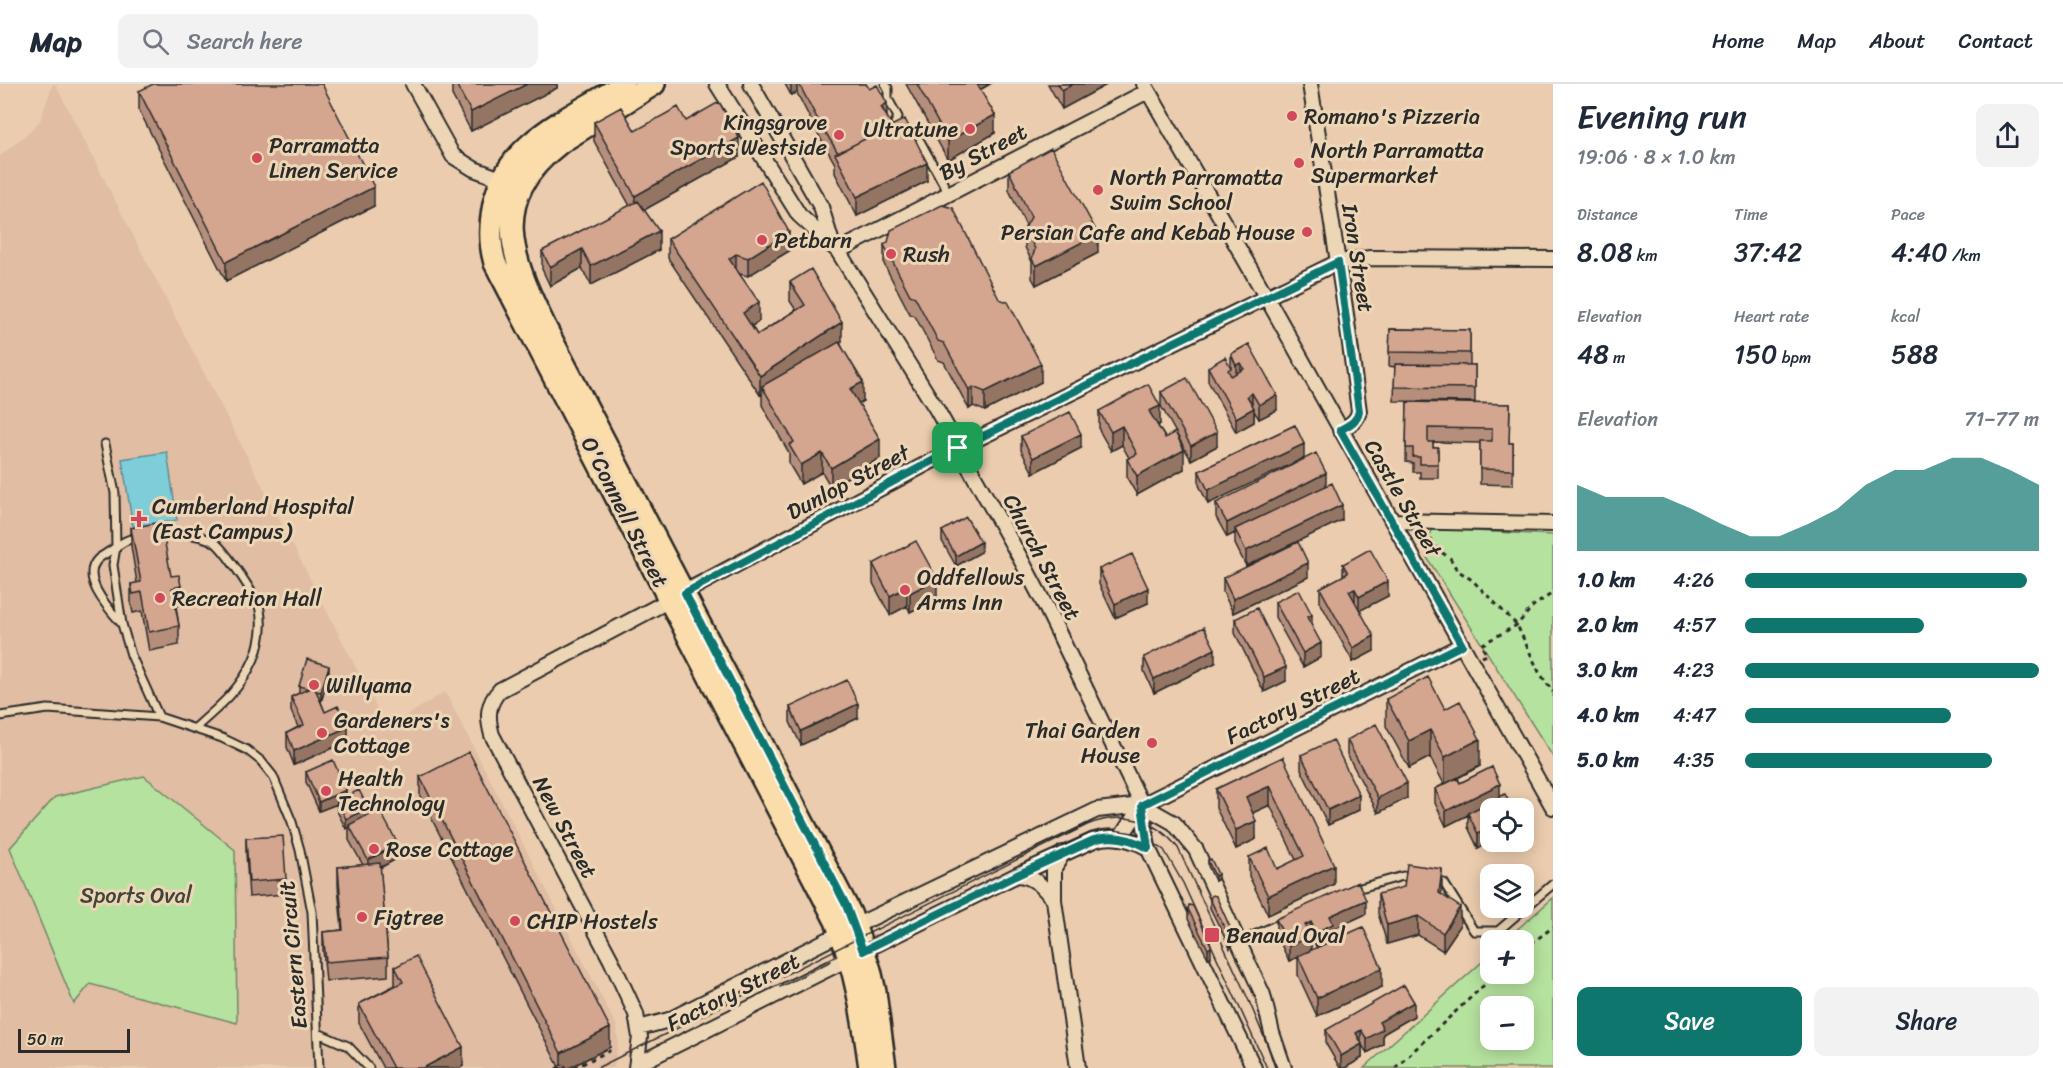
<!DOCTYPE html>
<html lang="en">
<head>
<meta charset="utf-8">
<style>
	:root { --surface:#fff; --page:#f2f2f3; --text:#1f2937; --muted:#747a83; --line:#e0e1e3; --accent:#0f766e }
	body { margin:0; font-family:Sriracha,sans-serif; background:var(--page); color:var(--text); height:100vh; display:flex; flex-direction:column; font-size:22px; white-space:nowrap }
	* { box-sizing:border-box; margin:0 }
	p { font-size:20px; color:var(--muted) }
	.icon { flex:none; width:33px; height:33px; fill:none; stroke:currentColor; stroke-width:2; stroke-linecap:round; stroke-linejoin:round }
	.map { position:relative; flex:1; overflow:hidden }
	.side { display:flex; flex-direction:column; background:var(--surface); width:510px }
	.side>* { flex:none }
	.fabs { position:absolute; left:1480px; top:714px; display:grid; gap:12px }
	.fabs a { display:grid; place-items:center; width:54px; height:54px; border-radius:12px; background:var(--surface); box-shadow:0 3px 15px #0003; font-size:30px }
	.scale { position:absolute; left:18px; bottom:15px; width:112px; box-sizing:border-box; padding-left:6px; border:3px solid #2b2b2b; border-top:0; font-size:16px; line-height:21px; white-space:nowrap; color:#2b2b2b; -webkit-text-stroke:4px #edd6b6; paint-order:stroke }
	.pin { position:absolute; display:grid; place-items:center; width:51px; height:51px; color:#fff; margin:-26px; border-radius:12px; box-shadow:0 3px 9px #0006 }
	.round { display:grid; place-items:center; flex:none; width:63px; height:63px; border-radius:12px; background:var(--page) }
	.headline { display:flex; align-items:center; justify-content:space-between; height:102px; padding:0 24px }
	h1 { font-size:33px; font-weight:600; line-height:45px }
	.metrics { display:grid; grid-template-columns:repeat(3,1fr); gap:9px; height:102px; padding:6px 24px }
	.metrics div { display:grid; align-content:center }
	.metrics b { font-size:26px; font-weight:600 }
	.metrics small { font-size:16px; font-weight:400 }
	.metrics p { font-size:16px }
	.chart { height:168px; padding:12px 24px }
	.chart p { display:flex; justify-content:space-between }
	.chart svg { width:100%; height:108px; margin-top:6px; fill:var(--accent); opacity:.7 }
	.action { display:flex; gap:12px; margin-top:auto; padding:12px 24px }
	.action a { flex:1; height:69px; border-radius:12px; background:var(--accent); color:#fff; font-size:24px; font-weight:600; line-height:69px; text-align:center }
	.action a+a { background:var(--page); color:var(--text) }
	ul { padding:0 24px; list-style:none; font-size:20px }
	li { display:grid; grid-template-columns:96px 72px 1fr; align-items:center; height:45px }
	li i { height:15px; border-radius:8px; background:var(--accent) }
	header { display:flex; align-items:center; gap:36px; box-sizing:border-box; height:84px; padding:0 30px; background:var(--surface); border-bottom:2px solid var(--line) }
	header strong { font-size:28px }
	nav { display:flex; gap:33px; margin-inline-start:auto; font-size:21px }
	.search { width:420px; height:54px; background:var(--page); display:flex; align-items:center; gap:15px; box-sizing:border-box; padding:0 21px; border-radius:12px; color:var(--muted); font-size:22px }
	main { display:flex; flex:1; min-height:0 }
	.map>svg:first-child { display:block }
</style>
</head>
<body>
<header>
<strong>Map</strong>
<div class="search"><svg class="icon" aria-label="search" viewBox="0 0 24 24"><circle cx="10" cy="10" r="6"/><path d="M15 15l6 6"/></svg>Search here</div>
<nav><a>Home</a><a>Map</a><a>About</a><a>Contact</a></nav>
</header>
<main>
<div class="map">
<svg width="1553" height="984" viewBox="0 0 1553 984">
	<rect width="100%" height="100%" fill="#ebccae"/>
	<filter id="ink" filterUnits="userSpaceOnUse"><feTurbulence type="fractalNoise" baseFrequency=".0167" numOctaves="2"/><feDisplacementMap in="SourceGraphic" scale="12" xChannelSelector="R" yChannelSelector="G"/><feConvolveMatrix kernelMatrix="1 2 1 2 8 2 1 2 1" color-interpolation-filters="sRGB"/></filter>
	<g filter="url(#ink)">
		<path fill="#e0bda3" d="M53,0H55L387,644L445,608L617,943L618,958L614,984H0V72L31,47L40,37Z"/>
		<path fill="#b6e29f" stroke="#708665" stroke-width="1.5" fill-rule="evenodd" d="M1433,445L1553,451V673L1426,472L1428,455Z
			M144,692L235,766L237,939L90,900L74,920L10,764L55,713Z
			M1553,814V984H1364L1491,870V890H1524V856H1505ZM1524,922V956H1491V922Z"/>
		<path fill="#7eceda" stroke="#5d8d94" stroke-width="1.5" d="M167,368L177,436L133,443L122,375Z"/>
		<g fill="none" stroke-linecap="round" stroke-linejoin="round">
			<defs>
				<path id="service" d="M885,0L888,4V15L898,33L893,43
					M920,57L949,110
					M105,360L115,409L116,463L113,481L122,540L131,571L159,633
					M156,451C173,449 199,449 214,458C224,464 258,515 260,526C263,542 260,560 254,575C241,605 219,623 195,644
					M122,540C110,526 79,494 98,475C101,472 106,470 110,467C119,461 127,454 139,453
					M0,632L48,625L159,633L222,654L247,666L261,677L273,692L292,738L300,766L312,828L319,984
					M1435,797L1444,799L1474,847H1498L1553,800
					M1353,806L1403,792L1412,794
					M1239,858L1283,838
					M318,949L348,962L369,984"/>
				<path id="minor" d="M413,0L453,72L474,85L501,95
					M717,0L799,131L838,167L937,326L1018,470L1046,523L1142,721L1148,764L1254,984
					M751,0L821,123L832,159
					M1144,0L1267,214L1553,723
					M1310,0L1345,223L1359,327C1357,338 1349,341 1340,346
					M838,167L1148,7
					M1392,437L1553,440
					M1142,721L1174,739L1196,766L1263,911L1272,949L1284,984
					M1118,754L1123,750L1142,721
					M1063,769L1054,784V816L1078,984
					M1017,791C1035,792 1043,803 1054,816
					M855,842L1097,726L1142,721L1462,561
					M863,867L1017,791L1094,756C1113,750 1132,755 1148,764
					M639,944L669,936L841,849
					M636,984L640,953L636,930L611,876L492,651C487,633 487,620 500,606L930,378L1338,178L1370,174L1553,175
					M638,984L646,976L850,874"/>
				<path id="primary" d="M624,0C574,33 508,55 494,120C490,141 489,158 495,179L836,837C856,885 863,933 870,984
					M654,0L561,58C486,116 511,173 546,245L850,829L870,886L875,908L885,984"/>
			</defs>
			<use href="#service" stroke="#2b2b2b" stroke-width="11"/>
			<use href="#minor" stroke="#2b2b2b" stroke-width="18"/>
			<use href="#primary" stroke="#2b2b2b" stroke-width="26"/>
			<path stroke="#2b2b2b" stroke-width="3" stroke-dasharray="4.5 4.5" stroke-linecap="butt" d="M1431,455L1438,466L1450,474L1457,486L1472,496L1517,541L1539,588L1553,608
				M1482,573L1487,571L1481,561L1517,541L1533,522L1553,509
				M1524,865L1553,843
				M574,984L613,965
				M1395,984L1496,890"/>
			<use href="#service" stroke="#edd6b6" stroke-width="7"/>
			<use href="#minor" stroke="#edd6b6" stroke-width="14"/>
			<use href="#primary" stroke="#faddab" stroke-width="21"/>
			<path stroke="#2b2b2b" stroke-width="1.5" d="M1054,767L1089,750L1112,746L1141,750L1164,766L1183,799L1267,984
				M863,860L884,852L1022,783
				M780,903L831,877
				M597,984L1087,741C1122,727 1155,734 1178,764L1249,917L1277,984"/>
		</g>
		<path fill="#b68e7b" stroke="#2b2b2b" stroke-width="1.5" d="M452,0H557V4L471,47L452,11Z
			M785,0H866L927,97L857,132L835,89V80L817,48L797,9L791,11Z
			M906,0H990L980,6L995,49L948,76Z
			M1048,0H1108L1062,25Z
			M139,7L374,122L226,197L139,26Z
			M686,37L739,73L644,126L659,166L591,201L582,184L550,202L542,185V167L630,122L594,57V38L635,47Z
			M1009,87L1098,169L1036,201L1032,194V178L1025,163V144L1026,142L1009,106Z
			M668,155L789,167L748,192L740,190L759,237L752,242L757,251L796,226L790,217V198L842,257L840,258L863,317L859,319L880,374L831,403L822,388L801,400L789,380V369L762,321V310L760,311L668,174Z
			M884,161L1041,298L985,327L973,322L969,325L944,278L938,276L915,232L910,230L884,180Z
			M1390,245L1470,246V281H1475V318L1394,317L1395,283L1389,282Z
			M1249,260L1277,326L1259,335L1254,327V338L1236,348L1208,297V283H1231V270Z
			M1161,308L1217,362L1191,376L1161,322Z
			M1407,318L1510,320L1509,359H1513V401L1480,400V359L1433,358V363H1438V394H1420V388H1413V379L1406,378Z
			M1099,327L1160,340L1158,342L1184,385L1137,411L1127,394V375L1129,374L1122,361L1111,367L1099,346Z
			M1295,341L1208,420L1199,401V387Z
			M1021,352L1081,364L1033,389L1021,366Z
			M1326,402L1342,436L1246,482L1235,460V449L1227,453L1216,433V419Z
			M131,444L171,492L181,502V521L176,522L179,542V561L149,567L142,527L133,529L131,519V500L137,499L131,462Z
			M942,447L981,468L956,482L942,457Z
			M873,480L937,514L910,528L907,522L890,531L873,499Z
			M1343,480L1388,512L1360,526L1374,567L1353,578L1320,518V504L1343,492Z
			M1099,485L1148,519L1115,534L1099,500Z
			M1308,493L1233,529L1223,508V494Z
			M1275,518L1312,542L1321,573L1303,583L1275,533Z
			M1235,535L1286,597L1264,608L1235,549Z
			M1144,573L1215,579L1154,609L1144,587Z
			M329,591L321,618L325,628L348,657L294,681L287,663V649L298,643L291,627V613L299,609V602Z
			M1386,615L1445,625L1480,682L1458,694L1460,699L1492,683L1478,764L1468,743V731L1446,742L1435,719V705L1444,700L1430,673L1409,684L1386,642Z
			M790,623L858,634L801,661L790,638Z
			M1347,656L1407,714L1378,729L1347,670Z
			M1301,671L1359,726L1328,741L1301,685Z
			M1283,673L1334,800L1268,831L1249,792V773L1277,785L1296,776L1270,721L1252,729L1256,755L1236,765L1216,724V705Z
			M306,688L346,713L368,731L398,774L380,784L388,873V892L326,897L323,866V848L342,846L338,802V783L363,781L349,756V743L346,745L337,727V720L319,727L306,698Z
			M420,693L610,963L569,984H556L559,983L420,712Z
			M246,754L286,795V810L249,813L246,769Z
			M1208,777L1218,795L1215,797L1208,782Z
			M1442,804L1441,811L1460,842L1443,867L1418,851L1387,860L1378,829V810Z
			M1210,815L1233,860L1230,864L1210,824Z
			M1193,822L1211,873L1208,874L1188,835V825Z
			M1366,830L1333,845V854L1316,862L1311,853V866L1382,903L1317,932L1298,891V873L1289,877L1276,850V835Z
			M395,883L463,982L460,984H383L359,939V920L395,901Z
			M1414,932L1383,950V960L1367,969L1362,961V974L1345,984H1340L1326,960V946Z"/>
		<path fill="#947464" stroke="#2b2b2b" stroke-width="1.5" d="M527,0H557V4L471,47V28Z
			M791,0H797V9L791,11Z
			M972,0H990L972,10Z
			M1073,0H1108L1062,25V6Z
			M887,19V33L881,23Z
			M995,31V49L948,76V57Z
			M739,54V73L635,131V112Z
			M927,79V97L857,132V113Z
			M374,103V122L226,197V178Z
			M659,147V166L591,201V182Z
			M789,148V167L748,192V174Z
			M1098,150V169L1036,201V182Z
			M582,165V184L550,202V183Z
			M736,170V189L729,175Z
			M759,218V237L743,248V229Z
			M842,238V257L765,308L762,302V310L760,311V292Z
			M1241,279V293L1236,295V281Z
			M1041,280V298L985,327V308Z
			M863,298V317L850,324V305Z
			M973,303V322L969,325V306Z
			M1252,309V323L1247,312Z
			M1277,311V326L1259,335V321Z
			M1160,322V340L1149,346V327Z
			M1254,324V338L1236,348V334Z
			M1122,342V361L1111,367V348Z
			M1217,348V362L1191,376V362Z
			M1081,350V364L1033,389V374Z
			M880,355V374L831,403V384Z
			M1304,360V374L1208,420V406Z
			M1184,366V385L1137,411V392Z
			M822,369V388L801,400V381Z
			M1326,389V404L1235,445V449L1227,453V439Z
			M1342,421V436L1246,482V467Z
			M981,458V468L956,482V472Z
			M1308,479V493L1233,529V515Z
			M937,495V514L910,528V509Z
			M1388,497V512L1359,527V513Z
			M907,503V522L890,531V512Z
			M1148,504V519L1115,534V520Z
			M1355,505V519L1349,507Z
			M1312,531V545L1307,533Z
			M1374,552V567L1353,578V564Z
			M1321,559V573L1303,583V569Z
			M1215,565V579L1154,609V595Z
			M329,582V591L321,618V608Z
			M1286,583V597L1264,608V593Z
			M858,620V634L801,661V647Z
			M348,643V657L294,681V667Z
			M1430,646V673L1409,684V657Z
			M1480,655V682L1445,700V673Z
			M1407,699V714L1378,729V714Z
			M1500,700V715L1468,729V731L1446,742V727Z
			M1270,702V721L1246,732V713Z
			M346,706V716L337,717V720L319,727V718Z
			M1359,711V726L1328,741V726Z
			M368,724V734L349,741V743L346,745V735Z
			M1256,737V755L1236,765V746Z
			M1491,743V758L1478,764V750Z
			M398,760V774L368,790V776Z
			M1334,781V800L1268,831V812Z
			M1442,785V804L1439,828V809Z
			M1218,790V795L1215,797V792Z
			M1366,816V830L1333,845V854L1316,862V848L1330,832Z
			M1460,823V842L1443,867V849Z
			M1418,832V851L1387,860V841Z
			M1311,838V867L1289,877V862L1305,841Z
			M1233,850V860L1230,864V854Z
			M1211,863V873L1208,874V865Z
			M1382,884V903L1317,932V914Z
			M1414,918V932L1383,950V960L1367,969V955L1379,938Z
			M610,944V963L569,984H561V969Z
			M1361,946V960L1356,949Z
			M1362,960V974L1345,984H1341V972Z
			M463,963V982L460,984H423Z"/>
		<path fill="#d4a58f" stroke="#2b2b2b" stroke-width="1.5" d="M153,0H322L374,103L226,178L139,7Z
			M456,0H527L471,28Z
			M799,0H866L869,5L877,1L887,19L881,23L892,41L838,69L817,34Z
			M917,0H977L995,31L948,57Z
			M1058,0H1073L1062,6Z
			M719,18L739,54L635,112L594,38L621,23L635,47L678,23L686,37Z
			M905,35L927,79L857,113L835,70Z
			M1051,64L1098,150L1036,182L1032,175L1035,165L1025,144L1031,133L1009,87Z
			M761,97L789,148L748,174L736,170L729,175L759,218L743,229L757,251L805,221L790,198L811,185L842,238L760,292L668,155Z
			M638,117L659,147L591,182L582,165L550,183L542,167Z
			M942,121L953,124L999,215L1008,218L1041,280L985,308L973,303L969,306L944,259L938,257L915,213L910,211L884,161L888,158L891,146Z
			M1390,245L1470,246V269L1389,268Z
			M839,258L863,298L850,305L880,355L831,384L822,369L801,381L789,361L794,358L762,302Z
			M1249,260L1277,311L1259,321L1252,309L1247,312L1254,324L1236,334L1208,283L1225,273L1231,284L1228,286L1231,292L1244,285L1241,279L1236,281L1231,270Z
			M1395,280L1475,281V304L1394,303Z
			M1187,294L1217,348L1191,362L1161,308Z
			M1148,300L1160,322L1149,327L1165,354L1175,348L1184,366L1137,392L1127,375L1137,370L1122,342L1111,348L1099,327Z
			M1407,318L1510,320L1509,359H1513V386L1480,385V357H1492V345L1428,344V358H1433V363H1438V380H1420V373H1413V364H1406Z
			M1070,328L1081,350L1033,374L1021,352Z
			M1295,341L1304,360L1208,406L1199,387Z
			M1316,369L1326,389L1227,439L1216,419Z
			M1332,399L1342,421L1246,467L1235,445Z
			M966,433L981,458L956,472L942,447Z
			M161,438L171,492L179,491L181,502L172,504L179,542L149,548L142,508L133,510L131,500L141,498L131,444Z
			M916,457L937,495L910,509L907,503L890,512L873,480Z
			M1298,458L1308,479L1233,515L1223,494Z
			M1370,465L1388,497L1359,513L1355,505L1349,507L1374,552L1353,564L1320,504L1348,489L1343,480Z
			M1132,470L1148,504L1115,520L1099,485Z
			M1299,506L1312,531L1307,533L1321,559L1303,569L1275,518Z
			M1257,524L1286,583L1264,593L1235,535Z
			M1204,543L1215,565L1154,595L1144,573Z
			M307,575L329,582L321,608L316,607L314,602L309,605L299,602Z
			M1428,593L1445,625L1460,617L1480,655L1445,673L1430,646L1409,657L1386,615Z
			M847,596L858,620L801,647L790,623Z
			M314,602L325,628L338,622L348,643L294,667L287,649L304,641L291,613Z
			M1376,640L1407,699L1378,714L1347,656Z
			M1333,656L1359,711L1328,726L1301,671Z
			M469,668L610,944L561,969L420,693Z
			M1283,673L1334,781L1268,812L1249,773L1268,764L1277,785L1304,772L1270,702L1246,713L1256,737L1236,746L1216,705Z
			M333,676L346,706L319,718L306,688Z
			M1492,683L1500,700L1446,727L1435,705L1457,694L1460,699Z
			M359,706L368,724L346,735L337,717Z
			M1505,710L1512,724H1491V743L1478,750L1468,729Z
			M379,725L398,760L368,776L349,741Z
			M283,752L286,795L249,798L246,754Z
			M1211,775L1218,790L1215,792L1208,777Z
			M380,779L388,873L326,878L323,848L343,846L338,783Z
			M1407,780L1442,785L1439,809L1460,823L1443,849L1418,832L1387,841L1378,810L1404,803Z
			M1358,798L1366,816L1330,832L1333,840L1316,848L1311,838L1305,841L1311,852L1289,862L1276,835Z
			M1212,811L1216,812L1233,850L1230,854L1210,815Z
			M1189,821L1193,822L1211,861V863L1208,865L1188,825Z
			M1363,843L1382,884L1317,914L1298,872Z
			M416,872L463,963L423,984H393L359,920L403,898L395,883Z
			M1404,901L1414,918L1379,938L1383,945L1367,955L1361,946L1356,949L1362,960L1341,972L1326,946Z
			M562,981L566,982L565,984H556Z"/>
	</g>
	<g fill="none" stroke-linecap="round" stroke-linejoin="round" filter="url(#ink)">
		<defs>
			<path id="route" d="M1338,178L1359,327C1357,338 1349,341 1340,346L1462,561L1142,721L1148,764C1132,755 1113,750 1094,756L1017,791L863,867L846,821L685,509L930,378Z"/>
		</defs>
		<use href="#route" stroke="#fff" stroke-width="12"/>
		<use href="#route" stroke="#0f766e" stroke-width="8"/>
	</g>
	<g fill="#d1495b" stroke="#edd6b6" stroke-width="2">
		<circle cx="1292" cy="32" r="6"/>
		<circle cx="970" cy="45" r="6"/>
		<circle cx="839" cy="51" r="6"/>
		<circle cx="257" cy="74" r="6"/>
		<circle cx="1299" cy="79" r="6"/>
		<circle cx="1098" cy="106" r="6"/>
		<circle cx="1307" cy="148" r="6"/>
		<circle cx="762" cy="156" r="6"/>
		<circle cx="891" cy="170" r="6"/>
		<path d="M136 426h6v6h6v6h-6v6h-6v-6h-6v-6h6z"/>
		<circle cx="905" cy="506" r="6"/>
		<circle cx="160" cy="514" r="6"/>
		<circle cx="314" cy="601" r="6"/>
		<circle cx="322" cy="649" r="6"/>
		<circle cx="1152" cy="659" r="6"/>
		<circle cx="326" cy="707" r="6"/>
		<circle cx="374" cy="765" r="6"/>
		<circle cx="362" cy="833" r="6"/>
		<circle cx="515" cy="837" r="6"/>
		<rect x="1204" y="843" width="16" height="16" rx="3"/>
	</g>
	<g text-anchor="middle" dominant-baseline="central" stroke-width="6" stroke-linejoin="round" paint-order="stroke">
		<g font-size="22" fill="#2b2b2b" stroke="#edd6b6" text-anchor="start">
			<text x="1304" y="32">Romano's Pizzeria</text>
			<text x="827" y="38" text-anchor="end">Kingsgrove<tspan x="827" dy="25">Sports Westside</tspan></text>
			<text x="958" y="45" text-anchor="end">Ultratune</text>
			<text x="269" y="61">Parramatta<tspan x="269" dy="25">Linen Service</tspan></text>
			<text x="1311" y="66">North Parramatta<tspan x="1311" dy="25">Supermarket</tspan></text>
			<text x="1110" y="93">North Parramatta<tspan x="1110" dy="25">Swim School</tspan></text>
			<text x="1295" y="148" text-anchor="end">Persian Cafe and Kebab House</text>
			<text x="774" y="156">Petbarn</text>
			<text x="903" y="170">Rush</text>
			<text x="152" y="422">Cumberland Hospital<tspan x="152" dy="25">(East Campus)</tspan></text>
			<text x="917" y="493">Oddfellows<tspan x="917" dy="25">Arms Inn</tspan></text>
			<text x="172" y="514">Recreation Hall</text>
			<text x="326" y="601">Willyama</text>
			<text x="334" y="636">Gardeners's<tspan x="334" dy="25">Cottage</tspan></text>
			<text x="1140" y="646" text-anchor="end">Thai Garden<tspan x="1140" dy="25">House</tspan></text>
			<text x="338" y="694">Health<tspan x="338" dy="25">Technology</tspan></text>
			<text x="386" y="765">Rose Cottage</text>
			<text x="374" y="833">Figtree</text>
			<text x="527" y="837">CHIP Hostels</text>
			<text x="1226" y="851">Benaud Oval</text>
		</g>
		<g font-size="22" fill="#2b2b2b" stroke="#edd6b6">
			<text transform="translate(983 68) rotate(-28)">By Street</text>
			<text transform="translate(1358 174) rotate(81)">Iron Street</text>
			<text transform="translate(848 398) rotate(-28)">Dunlop Street</text>
			<text transform="translate(1403 414) rotate(60)">Castle Street</text>
			<text transform="translate(625 428) rotate(63)">O'Connell Street</text>
			<text transform="translate(1042 473) rotate(62)">Church Street</text>
			<text transform="translate(1293 622) rotate(-26)">Factory Street</text>
			<text transform="translate(565 743) rotate(62)">New Street</text>
			<text transform="translate(293 871) rotate(-95)">Eastern Circuit</text>
			<text transform="translate(733 908) rotate(-27)">Factory Street</text>
		</g>
		<g font-size="22" fill="#40463c" stroke="#edd6b6">
			<text x="136" y="811">Sports Oval</text>
		</g>
	</g>
</svg>
<div class="fabs">
<a><svg class="icon" aria-label="locate" viewBox="0 0 24 24"><circle cx="12" cy="12" r="6"/><path d="M12 2v4M12 18v4M2 12h4M18 12h4"/></svg></a>
<a><svg class="icon" aria-label="layers" viewBox="0 0 24 24"><path d="M12 4l9 5-9 5-9-5zM3 14l9 5 9-5"/></svg></a>
<a>+</a>
<a>−</a>
</div>
<div class="scale">50 m</div>
<div class="pin" style="left:958px;top:364px;background:#1e9e55"><svg class="icon" aria-label="arrive" viewBox="0 0 24 24"><path d="M6 21V4h12l-3 4 3 4H6"/></svg></div>
</div>
<section class="side">
<div class="headline"><div><h1>Evening run</h1><p>19:06 · 8 × 1.0 km</p></div><a class="round"><svg class="icon" aria-label="share" viewBox="0 0 24 24"><path d="M12 15V3M7 8l5-5 5 5M5 13v7h14v-7"/></svg></a></div>
<div class="metrics">
<div><p>Distance</p><b>8.08<small> km</small></b></div>
<div><p>Time</p><b>37:42</b></div>
<div><p>Pace</p><b>4:40<small> /km</small></b></div>
</div>
<div class="metrics">
<div><p>Elevation</p><b>48<small> m</small></b></div>
<div><p>Heart rate</p><b>150<small> bpm</small></b></div>
<div><p>kcal</p><b>588</b></div>
</div>
<div class="chart"><p><span>Elevation</span>71–77 m</p>
<svg viewBox="0 0 160 44" preserveAspectRatio="none"><path d="M0 44V17L10 22L20 22L30 22L40 27L50 33L60 38L70 38L80 33L90 27L100 17L110 11L120 11L130 6L140 6L150 11L160 17V44z"/></svg>
</div>
<ul>
<li><b>1.0 km</b>4:26<i style="width:96%"></i></li>
<li><b>2.0 km</b>4:57<i style="width:61%"></i></li>
<li><b>3.0 km</b>4:23<i style="width:100%"></i></li>
<li><b>4.0 km</b>4:47<i style="width:70%"></i></li>
<li><b>5.0 km</b>4:35<i style="width:84%"></i></li>
</ul>
<div class="action"><a>Save</a><a>Share</a></div>
</section>
</main>
</body>
</html>
